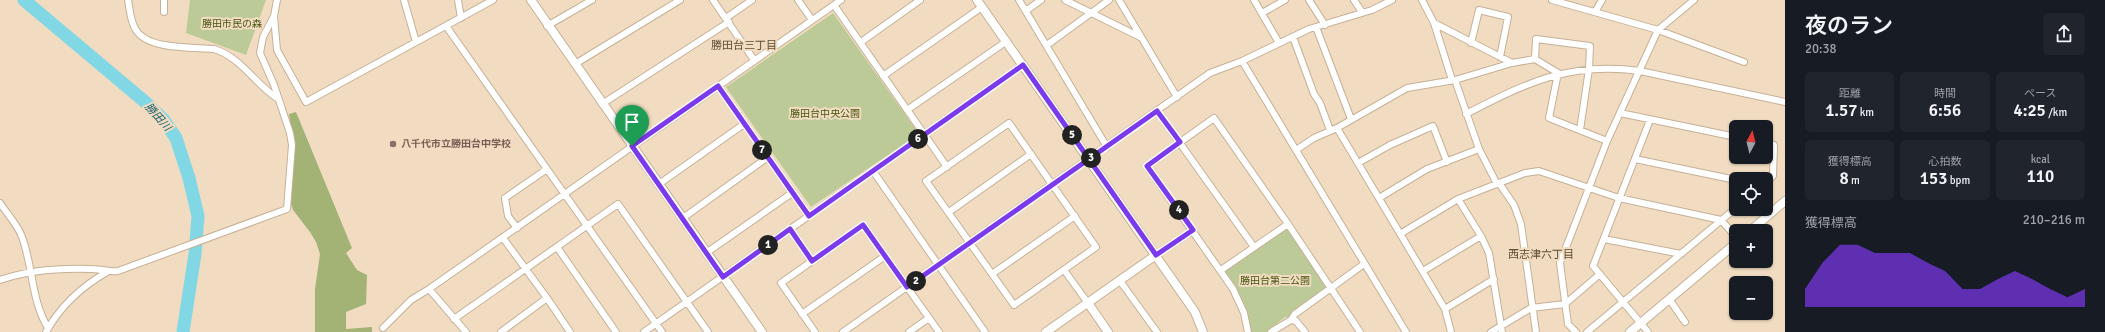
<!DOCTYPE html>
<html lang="ja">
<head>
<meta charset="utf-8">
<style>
	:root { --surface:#171b24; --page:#20242c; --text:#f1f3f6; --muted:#9ea1a6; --accent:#7c3aed }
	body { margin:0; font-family:Signika,"Noto Sans JP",sans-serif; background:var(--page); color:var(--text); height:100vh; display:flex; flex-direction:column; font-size:15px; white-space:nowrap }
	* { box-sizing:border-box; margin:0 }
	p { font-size:13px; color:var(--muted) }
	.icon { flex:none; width:22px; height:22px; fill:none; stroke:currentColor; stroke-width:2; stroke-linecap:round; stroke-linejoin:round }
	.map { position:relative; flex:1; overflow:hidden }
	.side { display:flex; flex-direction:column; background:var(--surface); width:320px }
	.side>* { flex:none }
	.needle { width:26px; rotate:7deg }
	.buttons { position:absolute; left:1729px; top:120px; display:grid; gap:8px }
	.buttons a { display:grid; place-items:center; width:44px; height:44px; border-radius:6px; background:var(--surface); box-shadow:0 1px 3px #0004; font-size:20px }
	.pin { position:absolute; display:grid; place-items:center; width:34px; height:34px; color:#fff; margin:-41px -17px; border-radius:50% 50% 50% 0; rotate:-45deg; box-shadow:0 0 4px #0007 }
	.pin .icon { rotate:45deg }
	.km { position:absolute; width:20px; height:20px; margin:-10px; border-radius:50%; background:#222; color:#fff; font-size:11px; line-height:20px; text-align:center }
	.round { display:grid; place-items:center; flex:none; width:42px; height:42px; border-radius:6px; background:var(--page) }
	.head { display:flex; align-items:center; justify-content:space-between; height:68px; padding:0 20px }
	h1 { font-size:22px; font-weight:600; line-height:30px }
	.figures { display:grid; grid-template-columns:repeat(3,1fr); gap:6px; height:68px; padding:4px 20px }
	.figures div { display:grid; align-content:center; border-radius:6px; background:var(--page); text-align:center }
	.figures b { font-size:17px; font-weight:600 }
	.figures small { font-size:11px; font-weight:400 }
	.figures p { font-size:11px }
	.chart { height:112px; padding:8px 20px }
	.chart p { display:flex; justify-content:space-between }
	.chart svg { width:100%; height:72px; margin-top:4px; fill:var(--accent); opacity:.7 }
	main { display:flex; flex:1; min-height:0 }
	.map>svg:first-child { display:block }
</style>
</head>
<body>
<main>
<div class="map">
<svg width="1785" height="332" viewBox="0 0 1785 332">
	<rect width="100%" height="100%" fill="#f1dcc1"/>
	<path fill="#bcca98" d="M190,0H266L246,55L186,33Z
		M833,13L919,134L811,207L726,87Z
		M1288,228L1327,286L1293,312L1290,318L1285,317L1267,332H1251L1241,297L1224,271Z"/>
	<path fill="#a3b376" d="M296,112L352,248L346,253L357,270L367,275L366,304L346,312V329L372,327V332H315V289L320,254L316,242L310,232L293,210L291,204L294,146L289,114Z"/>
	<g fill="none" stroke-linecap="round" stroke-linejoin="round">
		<path stroke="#82d7e5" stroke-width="13" d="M24,0L144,101L163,119L176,138L189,178L198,216L195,254L183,332"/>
		<defs>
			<path id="minor" d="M128,0C130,10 130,21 136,30C148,50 193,47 214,49C241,57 255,84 278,99
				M404,0L416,42
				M458,0L461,18
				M713,0L754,60
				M798,0L812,20
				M1019,0L1107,147
				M1065,0L1140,37
				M1119,0L1177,97
				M1254,0L1279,43
				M1309,0L1325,25
				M1354,0L1362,12
				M1422,0L1434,23L1452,80
				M1552,0L1658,30L1744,62
				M834,5L947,167
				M1027,10L1041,0
				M164,12V0
				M1595,12L1602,0
				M1262,13L1285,0
				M274,16L277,50L306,102L493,0
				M726,18L752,0
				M1434,23L1512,63L1535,59L1558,73L1549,118L1607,141
				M446,26L662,332
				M547,26L592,0
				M1316,27L1351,119
				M1293,37L1314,94L1320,103L1330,130
				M861,42L920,0
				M1471,43L1479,10L1508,17L1500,57
				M1047,45L1109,0
				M1535,59L1536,39L1590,46L1589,69L1580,130
				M1242,61L1406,332
				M575,64L680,0
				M883,76L982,7
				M1455,80L1479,149L1497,184
				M718,86L809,216
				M602,104L729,22
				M907,110L1007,41
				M1157,111L1254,247
				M1620,113L1736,137
				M1466,114C1526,83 1570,61 1640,71L1785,102
				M1009,123L1096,247L1014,305L926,181Z
				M1337,128L1445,309L1451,332
				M1766,143L1774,145L1773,176L1766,183
				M1296,150L1314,138L1337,128L1407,88L1455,80L1512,63
				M1635,159L1736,180
				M1358,163L1390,145L1433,126L1447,162
				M873,171L985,332
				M1499,183L1514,205L1521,224L1536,332
				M659,184L744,124
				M1379,198L1427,169L1479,149
				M1458,199L1481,236L1489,253L1502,332
				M0,203C7,214 18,225 22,237C33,266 31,300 48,328
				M949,212L1031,154
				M683,218L768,157
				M517,228L508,216L505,198L547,169
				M790,229L812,261
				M1400,234L1458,199L1525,173L1539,171L1619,198L1721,220L1736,237
				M503,238L547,298
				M1604,239L1681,254
				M557,247L616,332
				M706,253L792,193
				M1156,255L1193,230
				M1064,270L1088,303
				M1221,270L1288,224
				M1423,271L1481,236
				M992,274L1075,216
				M0,280C29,270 60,268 90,269C99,269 108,272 118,271L287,209L292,145L290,133L274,85L260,53L263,37L274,16L277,0
				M1120,281L1157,332
				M1669,299L1685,322
				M1445,309L1494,279
				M802,314L885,256
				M454,319L618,204L708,332
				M1291,320L1296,321L1305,332
				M383,328L411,300L429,289
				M46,332C61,305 81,287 107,272
				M466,332L429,289L841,0
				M501,332L547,298L570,332
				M644,332L1023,65
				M815,332L781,283L863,225L939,332
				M843,332L1210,73L1242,61L1309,29L1372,10L1392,0
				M909,332L929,318
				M1248,332L1244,313L1233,289L1147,166L1214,118L1288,224L1360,332
				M1271,332L1291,320L1295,314L1364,264
				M1491,332L1531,308L1565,304L1600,274
				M1576,332L1568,324L1560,263L1607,141L1658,30L1694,0
				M1587,332L1736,208
				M1648,332L1593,266L1650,120"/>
			<path id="tertiary" d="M531,0L762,332
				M977,0L1195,312L1203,332
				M1750,231L1785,201
				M1088,303L1108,332
				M1046,332L1156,255
				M1630,332L1736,243"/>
		</defs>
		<use href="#minor" stroke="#c5b197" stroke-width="8"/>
		<use href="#tertiary" stroke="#c5b197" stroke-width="10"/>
		<use href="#minor" stroke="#fff" stroke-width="6"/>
		<use href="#tertiary" stroke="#fff" stroke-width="8"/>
	</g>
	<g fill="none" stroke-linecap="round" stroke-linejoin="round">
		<defs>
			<path id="route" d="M632,146L723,277L790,229L812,261L863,225L907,287L1089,159L1157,111L1180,142L1147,166L1193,230L1156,255L1023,65L809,216L718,86L632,146"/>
		</defs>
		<use href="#route" stroke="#fff" stroke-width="8"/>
		<use href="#route" stroke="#7c3aed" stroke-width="5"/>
	</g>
	<circle fill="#8d6e63" stroke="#f1dcc1" stroke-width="1.5" cx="393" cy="144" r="4"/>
	<g text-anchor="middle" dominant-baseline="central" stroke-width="4" stroke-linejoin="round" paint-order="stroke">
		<g font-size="10" fill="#485612" stroke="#f1dcc1">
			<text x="232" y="24">勝田市民の森</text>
			<text x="825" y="114">勝田台中央公園</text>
			<text x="1275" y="281">勝田台第二公園</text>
		</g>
		<g font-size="10" font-weight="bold" fill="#785e54" stroke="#f1dcc1" text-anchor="start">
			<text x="401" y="144">八千代市立勝田台中学校</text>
		</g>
		<g font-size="11" fill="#5e4d35" stroke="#f1dcc1">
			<text x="744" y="45">勝田台三丁目</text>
			<text x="1541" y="254">西志津六丁目</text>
		</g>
		<g font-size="11" font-style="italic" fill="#1b616c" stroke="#f1dcc1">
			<text transform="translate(158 117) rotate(48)">勝田川</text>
		</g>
	</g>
</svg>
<div class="buttons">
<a><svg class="needle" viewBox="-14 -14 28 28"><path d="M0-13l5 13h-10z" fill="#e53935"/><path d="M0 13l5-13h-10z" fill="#9ea1a6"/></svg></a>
<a><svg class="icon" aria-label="locate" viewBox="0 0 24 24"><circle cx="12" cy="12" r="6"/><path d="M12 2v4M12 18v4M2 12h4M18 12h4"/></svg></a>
<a>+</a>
<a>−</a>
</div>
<div class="pin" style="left:632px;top:146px;background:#1e9e55"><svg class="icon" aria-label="arrive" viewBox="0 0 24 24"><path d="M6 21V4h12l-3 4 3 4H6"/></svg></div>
<b class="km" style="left:768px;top:245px">1</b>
<b class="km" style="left:916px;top:281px">2</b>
<b class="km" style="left:1091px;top:158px">3</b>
<b class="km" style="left:1179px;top:210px">4</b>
<b class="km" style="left:1072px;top:135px">5</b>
<b class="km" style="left:918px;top:139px">6</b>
<b class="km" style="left:762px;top:150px">7</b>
</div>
<section class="side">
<div class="head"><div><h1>夜のラン</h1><p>20:38</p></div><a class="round"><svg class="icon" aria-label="share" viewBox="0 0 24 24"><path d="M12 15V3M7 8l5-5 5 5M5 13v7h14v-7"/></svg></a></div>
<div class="figures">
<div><p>距離</p><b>1.57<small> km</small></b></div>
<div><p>時間</p><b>6:56</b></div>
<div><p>ペース</p><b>4:25<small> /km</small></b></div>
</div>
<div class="figures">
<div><p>獲得標高</p><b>8<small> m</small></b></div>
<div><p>心拍数</p><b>153<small> bpm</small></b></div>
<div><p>kcal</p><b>110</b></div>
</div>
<div class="chart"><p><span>獲得標高</span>210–216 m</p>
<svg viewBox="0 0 160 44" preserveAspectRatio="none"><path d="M0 44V33L10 17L20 6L30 6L40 11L50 11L60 11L70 17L80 22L90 33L100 33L110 27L120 22L130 27L140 33L150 38L160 33V44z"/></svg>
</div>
</section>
</main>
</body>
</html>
